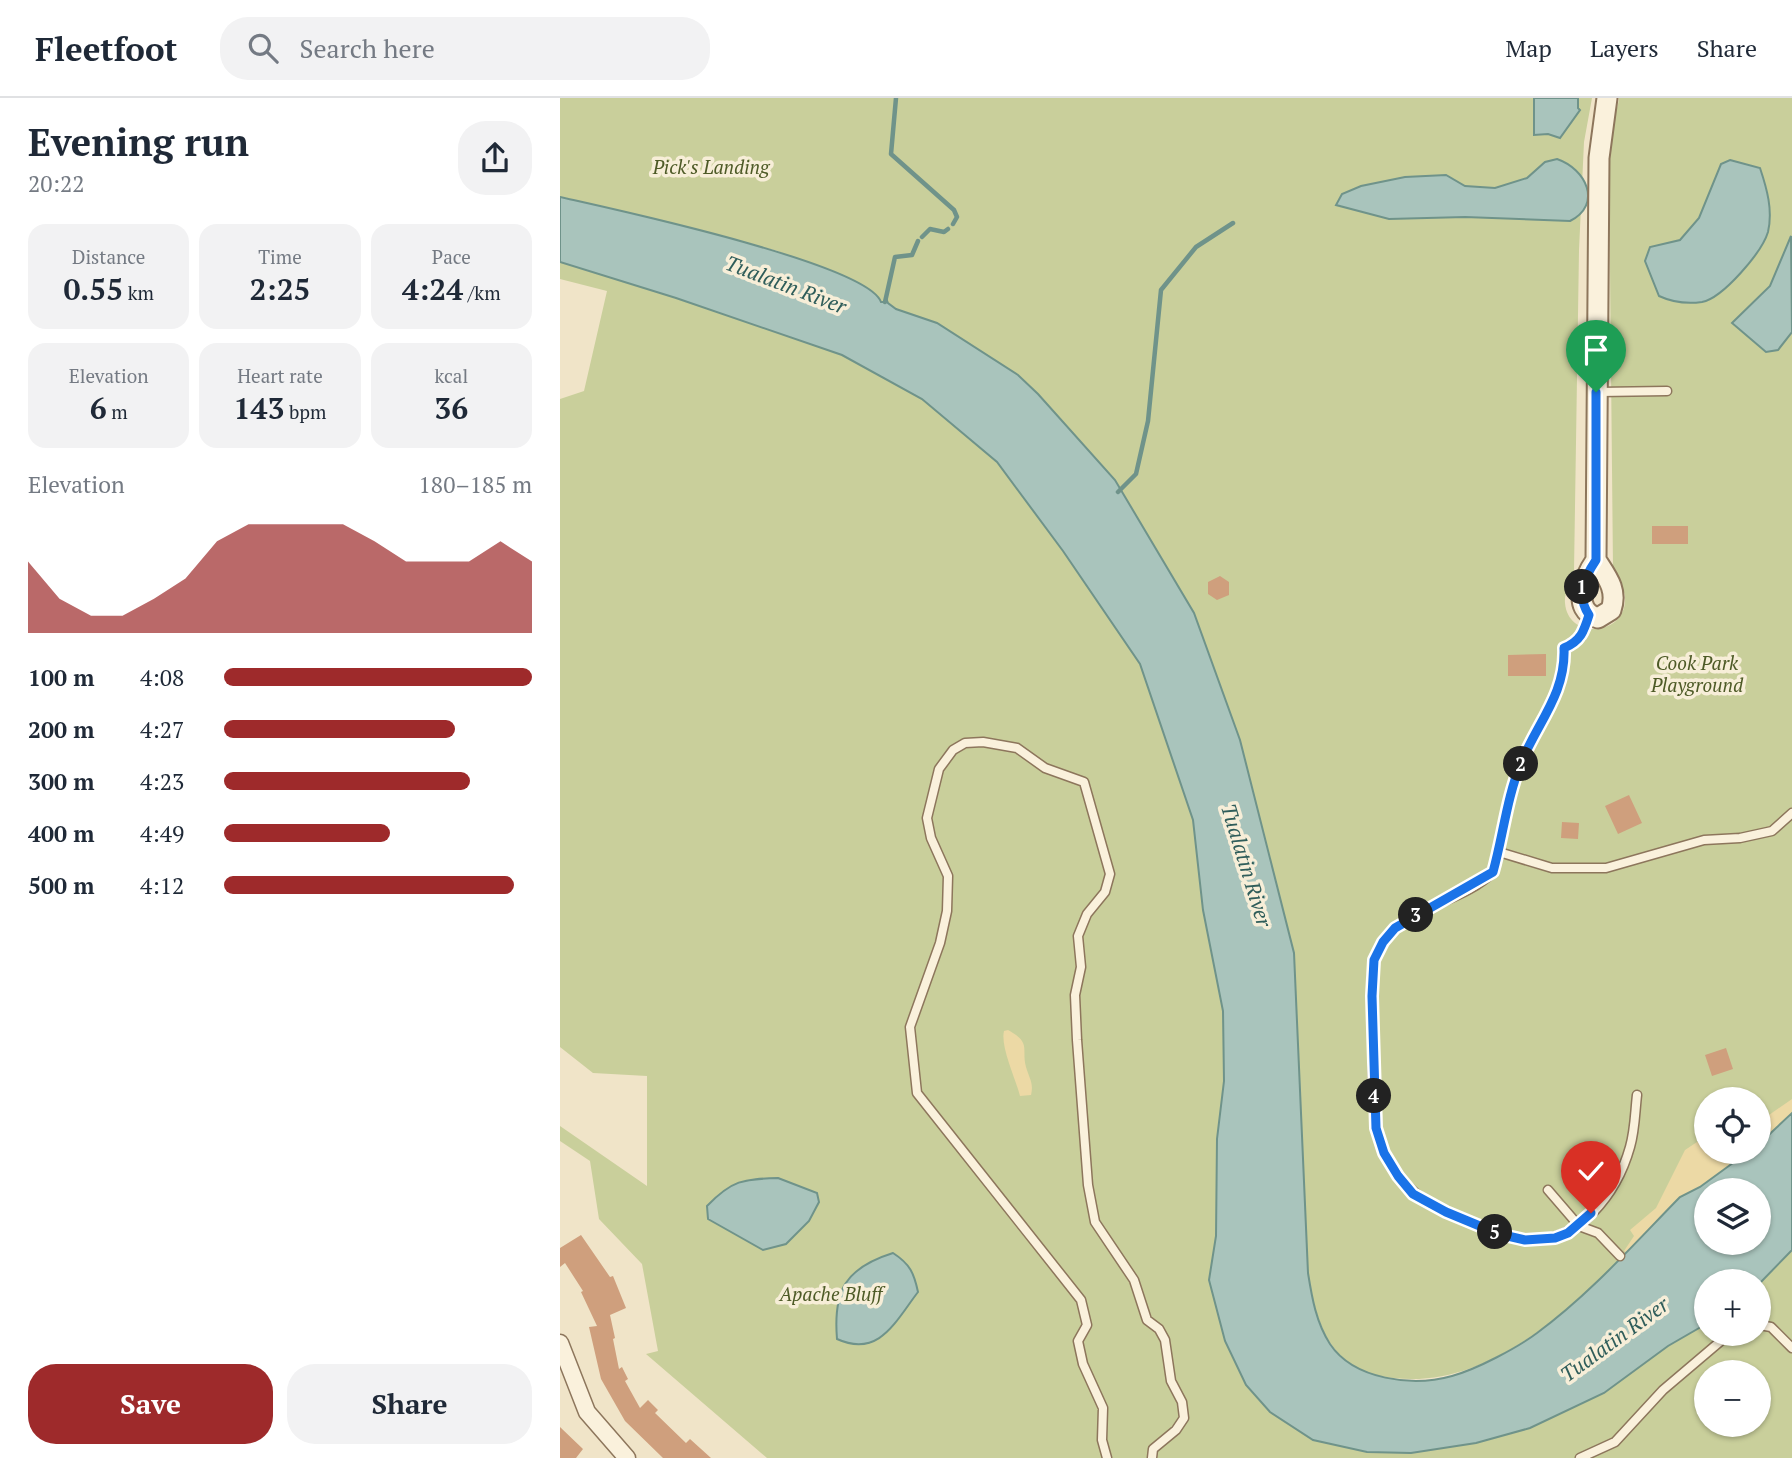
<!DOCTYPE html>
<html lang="en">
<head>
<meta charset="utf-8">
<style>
	:root { --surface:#fff; --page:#f2f2f3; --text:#1f2937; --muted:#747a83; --line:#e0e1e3; --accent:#9e2a2b }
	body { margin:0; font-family:"PT Serif",serif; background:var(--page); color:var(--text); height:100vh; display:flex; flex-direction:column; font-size:26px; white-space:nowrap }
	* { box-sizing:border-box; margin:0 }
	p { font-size:23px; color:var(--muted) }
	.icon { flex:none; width:38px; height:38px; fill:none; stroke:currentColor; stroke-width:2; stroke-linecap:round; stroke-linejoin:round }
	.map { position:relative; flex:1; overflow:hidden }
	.drawer { display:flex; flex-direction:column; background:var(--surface); width:560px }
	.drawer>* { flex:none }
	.controls { position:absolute; left:1134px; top:989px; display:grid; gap:14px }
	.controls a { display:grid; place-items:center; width:77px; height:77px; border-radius:50%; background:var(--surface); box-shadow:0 2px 5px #0004; font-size:35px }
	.pin { position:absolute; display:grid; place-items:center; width:60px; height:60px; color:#fff; margin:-72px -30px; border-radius:50% 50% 50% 0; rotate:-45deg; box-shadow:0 0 7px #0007 }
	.pin .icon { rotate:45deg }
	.km { position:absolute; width:35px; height:35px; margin:-18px; border-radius:50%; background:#222; color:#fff; font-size:19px; line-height:35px; text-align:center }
	.round { display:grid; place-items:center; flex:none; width:74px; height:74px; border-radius:28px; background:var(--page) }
	.overview { display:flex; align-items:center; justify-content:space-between; height:119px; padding:0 28px }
	h1 { font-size:38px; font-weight:700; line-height:52px }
	.stats { display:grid; grid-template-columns:repeat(3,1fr); gap:10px; height:119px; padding:7px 28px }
	.stats div { display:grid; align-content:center; border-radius:18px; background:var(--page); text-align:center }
	.stats b { font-size:30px; font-weight:700 }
	.stats small { font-size:19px; font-weight:400 }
	.stats p { font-size:19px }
	.chart { height:196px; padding:14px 28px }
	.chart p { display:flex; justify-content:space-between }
	.chart svg { width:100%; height:126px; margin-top:7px; fill:var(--accent); opacity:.7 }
	.cta { display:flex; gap:14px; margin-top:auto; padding:14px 28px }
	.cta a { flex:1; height:80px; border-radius:28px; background:var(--accent); color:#fff; font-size:28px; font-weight:700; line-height:80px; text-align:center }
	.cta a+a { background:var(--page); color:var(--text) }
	ul { padding:0 28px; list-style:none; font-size:23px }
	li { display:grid; grid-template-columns:112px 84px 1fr; align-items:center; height:52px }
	li i { height:18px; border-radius:9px; background:var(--accent) }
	header { display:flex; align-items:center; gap:42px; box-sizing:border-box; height:98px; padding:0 35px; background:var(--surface); border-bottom:2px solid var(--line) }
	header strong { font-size:33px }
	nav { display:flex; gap:38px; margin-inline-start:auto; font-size:24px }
	.search { width:490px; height:63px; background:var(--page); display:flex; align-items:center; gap:18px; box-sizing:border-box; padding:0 24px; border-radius:28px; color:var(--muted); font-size:26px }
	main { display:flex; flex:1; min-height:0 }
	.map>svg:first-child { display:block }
</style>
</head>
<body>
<header>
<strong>Fleetfoot</strong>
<div class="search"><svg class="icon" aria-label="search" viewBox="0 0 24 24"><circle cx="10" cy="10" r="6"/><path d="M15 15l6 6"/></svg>Search here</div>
<nav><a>Map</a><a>Layers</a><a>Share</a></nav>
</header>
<main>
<section class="drawer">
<div class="overview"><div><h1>Evening run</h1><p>20:22</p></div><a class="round"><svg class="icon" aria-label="share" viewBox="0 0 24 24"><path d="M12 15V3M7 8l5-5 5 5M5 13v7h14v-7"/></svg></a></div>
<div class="stats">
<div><p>Distance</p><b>0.55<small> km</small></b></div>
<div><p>Time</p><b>2:25</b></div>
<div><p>Pace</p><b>4:24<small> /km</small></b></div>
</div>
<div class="stats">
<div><p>Elevation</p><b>6<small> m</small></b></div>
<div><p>Heart rate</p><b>143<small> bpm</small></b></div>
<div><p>kcal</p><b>36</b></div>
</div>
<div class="chart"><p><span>Elevation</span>180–185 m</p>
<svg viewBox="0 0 160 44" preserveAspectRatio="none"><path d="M0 44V19L10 32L20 38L30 38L40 32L50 25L60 12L70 6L80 6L90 6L100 6L110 12L120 19L130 19L140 19L150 12L160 19V44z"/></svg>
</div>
<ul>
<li><b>100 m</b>4:08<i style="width:100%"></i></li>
<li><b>200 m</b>4:27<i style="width:75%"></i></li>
<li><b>300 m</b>4:23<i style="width:80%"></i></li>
<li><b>400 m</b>4:49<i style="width:54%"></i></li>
<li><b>500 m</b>4:12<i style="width:94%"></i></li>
</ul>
<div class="cta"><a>Save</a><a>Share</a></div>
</section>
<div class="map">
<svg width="1232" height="1360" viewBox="0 0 1232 1360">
	<rect width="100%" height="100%" fill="#f0e4c8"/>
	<path fill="#c9cf9b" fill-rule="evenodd" d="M0,0H1032L1024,44L1019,152L1014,473C1011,483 1004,494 1005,505C1008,543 1067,538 1065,500C1065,489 1056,482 1053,471L1049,69L1053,26L1059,2V0H1232V1015L1199,1046V1001H1146V1054L1140,1089L1120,1099C1047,1173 949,1294 833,1280C771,1273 757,1229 748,1175L734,855L680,642L634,515L555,382L458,277L377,225L335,211L218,153L0,99Z
		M0,164L116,200L282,257L362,301L437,363L503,453L580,566L633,722L643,812L663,913L664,983L657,1041L656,1138L649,1182L807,1354L851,1355L916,1345L1108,1248L1146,1226V1236H1199V1186L1232,1152V1360H207L86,1256L98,1253L82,1166L39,1121L30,1063L0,1043V1028L87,1088V978L33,975L0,949V301L24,293L47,193L0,181ZM1146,1274H1199V1326H1146Z"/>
	<path fill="#ecd9a5" d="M448,932C472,945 461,951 466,969C469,980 474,985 471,997L460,998C456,982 440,948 444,933Z
		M1232,1001V1015L1199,1046V1024Z
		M1140,1042H1146V1054H1188L1140,1089L1120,1099L1066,1154L1064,1153L1074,1138L1070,1132L1096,1110L1125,1052Z"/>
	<path fill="#a9c4bc" stroke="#6f938a" stroke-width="2" fill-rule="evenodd" d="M974,0H1018V10L1020,12L1000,40L988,36L974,37Z
		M997,61C1026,71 1043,106 1010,123L905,119L829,121L776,107L782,96L801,88L845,79L886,77L905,88L935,90L967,80L985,64Z
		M1170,62L1200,70C1207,91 1213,112 1208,134C1202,154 1163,200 1142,204C1128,206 1112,204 1099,198L1085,163L1090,149L1120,142L1139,120L1161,66Z
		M0,99C48,110 307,165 321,204H324L326,200L328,205L336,211L377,225L458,277L478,296L555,382L634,515L680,642L734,855L748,1175C752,1200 756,1224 770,1246C794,1282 853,1289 892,1278C917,1271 957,1250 977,1235C1030,1196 1074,1146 1120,1099L1140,1089L1188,1054H1199V1046L1232,1015V1152L1199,1186V1183H1146V1226L1108,1248L1044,1295L970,1330L916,1345L851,1355L807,1354L753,1342L710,1314L686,1287L665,1243L649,1182L656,1138L657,1041L664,983L663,913L643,812L633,722L580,566L503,453L437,364L362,301L282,257L116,200L0,164ZM1146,1092H1199V1144H1146Z
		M1231,138L1232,234L1218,252L1206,254L1172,225L1210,188Z
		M218,1080L257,1095L259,1104L249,1123L226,1146L203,1152L148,1121L147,1108C172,1082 183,1081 218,1080Z
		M333,1155C350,1166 354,1175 358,1194C335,1224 319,1260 277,1241C273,1193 285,1170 333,1155Z"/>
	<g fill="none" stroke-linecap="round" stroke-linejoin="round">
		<path stroke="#6f938a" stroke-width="4.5" d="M336,0L331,56L394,112L397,119L393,126
			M362,139L370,131L384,134L388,131
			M325,204L335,159L352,157L358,143
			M558,394L576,376L588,323L601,192L636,149L673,125"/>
	</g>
	<path fill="#cf9f7d" d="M1092,428H1128V446H1092Z
		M660,478L669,484V497L657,502L648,496V484Z
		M986,556V578H948V557Z
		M1069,697L1082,725L1058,736L1045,708Z
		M1002,724L1019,725L1018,741L1001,740Z
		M1166,950L1173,971L1152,978L1145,957Z
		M21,1137L50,1179L53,1178L66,1210L50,1217L55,1240L53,1241L59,1271L62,1269L68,1281L65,1283L80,1310L88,1302L98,1312L95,1315L126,1345L130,1341L151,1360H103L65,1323L41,1281L29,1229L37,1228L21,1194L23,1193L5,1165L0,1169V1150Z
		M0,1329L23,1351L16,1360H0Z"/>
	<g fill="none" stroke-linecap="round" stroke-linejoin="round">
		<defs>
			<path id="service" d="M1039,294L1107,293
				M1029,517L1021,539L1004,550C1006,596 977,625 961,664C948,699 943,738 933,774C902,805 848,807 822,845C806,870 813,910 813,939C814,977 809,1019 824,1054C840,1090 868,1107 902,1121C923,1130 946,1141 968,1142C1020,1145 1057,1095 1070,1049C1075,1032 1075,1014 1077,997
				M939,754L992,770H1046L1144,742L1180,740L1212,733L1232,715
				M988,1092L1019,1128L1038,1135L1060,1158
				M1199,1227L1211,1229L1232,1250
				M547,1360L542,1342L543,1310L523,1266L518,1243L527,1227L521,1202L357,995L350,929L380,845L387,813L388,778L371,740L367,720L379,671L393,652L405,645L423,644L457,650L485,670L524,684L550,776L545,794L527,816L518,838L521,869L515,897L517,942L528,1087L535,1124L574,1182L587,1222L599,1231L605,1242L611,1283L622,1304L624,1320L616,1332L593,1351L592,1360
				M1020,1360L1055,1344L1103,1292L1169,1236"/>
			<path id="minor" d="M0,1245L27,1314L67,1360"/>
			<path id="tertiary" d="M1036,462C1025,478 1010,512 1038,520L1051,512C1058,492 1047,479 1036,462L1039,60L1047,0"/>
		</defs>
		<use href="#service" stroke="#8d765c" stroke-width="11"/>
		<use href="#minor" stroke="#8d765c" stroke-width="19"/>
		<use href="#tertiary" stroke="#8d765c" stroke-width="23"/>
		<use href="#service" stroke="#faf1dc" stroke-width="8"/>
		<use href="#minor" stroke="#faf1dc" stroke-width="16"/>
		<use href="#tertiary" stroke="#faf1dc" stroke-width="19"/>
	</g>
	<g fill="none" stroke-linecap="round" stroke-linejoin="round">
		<defs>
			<path id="route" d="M1031,1115L1008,1135L995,1140L965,1142L939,1136L886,1114L853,1096L838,1078L824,1055L816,1030L812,898L814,862L823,844L835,830L933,774C943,738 947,699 961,665C977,625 1006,596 1004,550C1021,543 1024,533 1029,517C1016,498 1024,480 1036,462V294"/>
		</defs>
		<use href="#route" stroke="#fff" stroke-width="14"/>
		<use href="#route" stroke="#1a73e8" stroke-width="9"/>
	</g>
	<g text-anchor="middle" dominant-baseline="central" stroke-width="7" stroke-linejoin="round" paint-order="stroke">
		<g font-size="19" font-style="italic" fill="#4d5a26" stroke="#f7eed8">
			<text x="151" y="68">Pick's Landing</text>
			<text x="1137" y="564">Cook Park<tspan x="1137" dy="22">Playground</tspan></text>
			<text x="271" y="1195">Apache Bluff</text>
		</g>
		<g font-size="21" font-style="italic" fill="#2f5d5a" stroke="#f7eed8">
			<text transform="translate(226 186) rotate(21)">Tualatin River</text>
			<text transform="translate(687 767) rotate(73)">Tualatin River</text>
			<text transform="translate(1054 1241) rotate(-36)">Tualatin River</text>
		</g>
	</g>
</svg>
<div class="controls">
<a><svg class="icon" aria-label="locate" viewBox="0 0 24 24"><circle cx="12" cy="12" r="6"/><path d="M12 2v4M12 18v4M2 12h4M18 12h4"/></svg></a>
<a><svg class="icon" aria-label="layers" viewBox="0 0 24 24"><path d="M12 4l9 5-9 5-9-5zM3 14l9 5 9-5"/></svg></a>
<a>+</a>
<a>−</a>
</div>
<div class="pin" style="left:1036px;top:294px;background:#1e9e55"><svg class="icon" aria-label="arrive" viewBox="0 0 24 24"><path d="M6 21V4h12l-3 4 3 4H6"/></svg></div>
<div class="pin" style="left:1031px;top:1115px;background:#d93025"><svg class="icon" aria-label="check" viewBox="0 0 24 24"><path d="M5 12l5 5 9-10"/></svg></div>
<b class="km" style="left:1022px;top:489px">1</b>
<b class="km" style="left:961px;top:666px">2</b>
<b class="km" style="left:856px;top:817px">3</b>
<b class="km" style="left:814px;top:998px">4</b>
<b class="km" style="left:935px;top:1134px">5</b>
</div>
</main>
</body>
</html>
